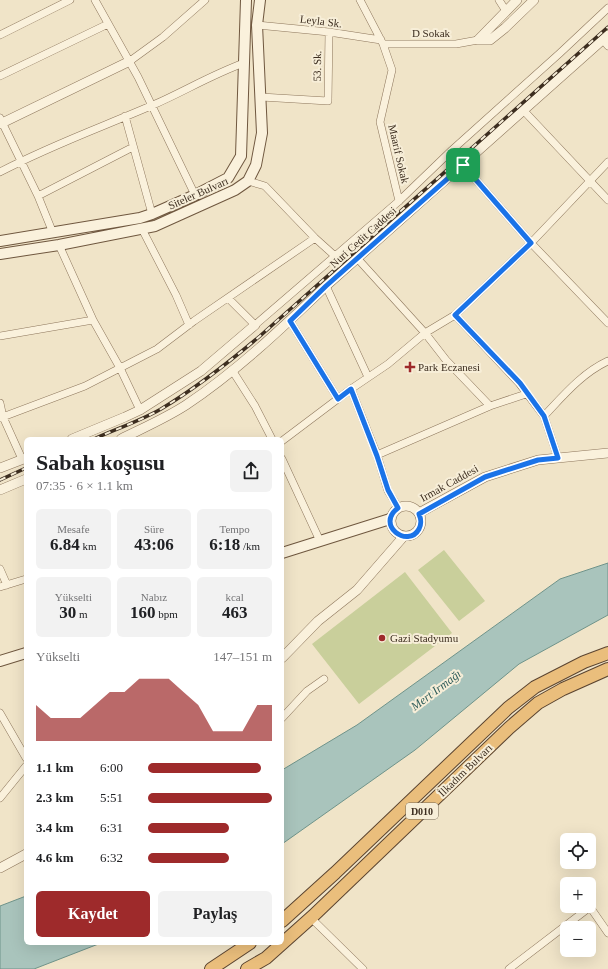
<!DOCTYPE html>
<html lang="tr">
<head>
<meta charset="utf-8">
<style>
	:root { --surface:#fff; --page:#f2f2f2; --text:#202124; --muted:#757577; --accent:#9e2a2b }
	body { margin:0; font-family:"Times New Roman",serif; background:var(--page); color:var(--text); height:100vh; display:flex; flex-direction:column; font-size:15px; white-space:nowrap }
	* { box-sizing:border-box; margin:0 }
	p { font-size:13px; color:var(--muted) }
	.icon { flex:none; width:22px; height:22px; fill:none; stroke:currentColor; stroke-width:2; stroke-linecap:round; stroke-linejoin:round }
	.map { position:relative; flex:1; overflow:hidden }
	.sheet { position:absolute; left:24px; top:437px; width:260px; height:508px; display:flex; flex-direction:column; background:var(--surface); border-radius:6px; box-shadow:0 4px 16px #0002 }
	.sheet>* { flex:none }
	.fabs { position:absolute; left:560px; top:833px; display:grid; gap:8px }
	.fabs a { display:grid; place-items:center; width:36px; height:36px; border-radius:6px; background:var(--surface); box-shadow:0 4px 16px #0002; font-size:20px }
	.pin { position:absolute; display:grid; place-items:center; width:34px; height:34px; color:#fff; margin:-17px; border-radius:8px; box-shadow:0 2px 6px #0006 }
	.round { display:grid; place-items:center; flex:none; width:42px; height:42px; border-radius:6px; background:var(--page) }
	.headline { display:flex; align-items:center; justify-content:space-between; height:68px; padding:0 12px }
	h1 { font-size:22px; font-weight:700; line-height:30px }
	.figures { display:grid; grid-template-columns:repeat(3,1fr); gap:6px; height:68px; padding:4px 12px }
	.figures div { display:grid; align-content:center; border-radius:6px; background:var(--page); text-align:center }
	.figures b { font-size:17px; font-weight:700 }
	.figures small { font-size:11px; font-weight:400 }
	.figures p { font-size:11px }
	.chart { height:112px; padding:8px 12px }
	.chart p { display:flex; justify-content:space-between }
	.chart svg { width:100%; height:72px; margin-top:4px; fill:var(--accent); opacity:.7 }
	.action { display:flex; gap:8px; margin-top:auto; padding:8px 12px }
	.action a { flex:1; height:46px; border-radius:6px; background:var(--accent); color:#fff; font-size:16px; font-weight:700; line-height:46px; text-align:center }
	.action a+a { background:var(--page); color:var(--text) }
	ul { padding:0 12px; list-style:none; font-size:13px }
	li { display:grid; grid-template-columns:64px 48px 1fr; align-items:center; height:30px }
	li i { height:10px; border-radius:5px; background:var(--accent) }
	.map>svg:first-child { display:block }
</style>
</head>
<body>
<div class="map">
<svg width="608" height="969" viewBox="0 0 608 969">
	<rect width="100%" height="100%" fill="#f0e4c8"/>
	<path fill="#c9cf9b" d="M444,550L485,601L459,621L418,570Z
		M405,572L452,633L359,704L312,644Z"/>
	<path fill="#a9c4bc" stroke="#6f938a" d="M608,563V615L519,664L415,750L282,844V770L357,725L560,579Z
		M26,896V943H101L34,969H0V906Z"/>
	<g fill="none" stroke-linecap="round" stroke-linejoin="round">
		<defs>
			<path id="minor" d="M95,0L138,77L195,195
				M360,0L383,44L392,70L380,122L399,201
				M499,0L506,11
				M257,25L329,32L381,40
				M0,35L70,0
				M603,40L608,46
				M383,44H456L478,40
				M130,61L163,37L205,0
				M0,76L108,24
				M261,97L328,101L329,32
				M524,111L608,200
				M125,116L152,214
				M0,118L38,196L53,233
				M463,165L531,243L608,323
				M0,172C49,146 102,127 153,105C183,92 213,74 244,63
				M248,181L265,186L315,238L335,256
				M38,196L133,147
				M142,229L176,295L189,325
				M59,245L93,320L120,368L140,410
				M357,258L425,333L446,360L490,406
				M326,286L368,377
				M228,298L255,325L399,201L452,150L560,53L608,8
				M455,315L519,383L544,416L558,458
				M290,321L338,399
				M0,336L93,320
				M232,370L255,406L272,439
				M351,389L377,455L388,491L398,507
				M0,403L3,417L22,459
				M544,416C563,396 582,373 608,361
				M0,418L85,386L157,349L194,321L315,238
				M282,441L351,389L388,364L425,333L455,315L531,243L608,162
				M377,455L490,406L526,394
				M282,459L320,541
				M0,569L7,585
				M0,587L26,579
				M0,713L26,758
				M282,718L307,691L324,679
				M0,798L26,766
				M311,918L363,969
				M509,969L590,907L608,933"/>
			<path id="tertiary" d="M478,40H490L505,28L534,0
				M478,40L517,0
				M0,124L130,61
				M72,439L125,417L140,410L201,371L255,325
				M121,439C143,428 166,418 186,405C237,371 282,328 326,286L608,35
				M0,468L26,458
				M0,490L26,479
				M391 521a15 15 0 1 1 30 0a15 15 0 1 1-30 0Z
				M419,513L485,477L538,460L608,453
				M282,658L318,621L357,590L404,536
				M0,868L26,854"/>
			<path id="secondary" d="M0,241L140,218L152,214L195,195L228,178L241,156L246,0
				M0,254L59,245L155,226L235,190L248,181L256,165L262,133L257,25L260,0
				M282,553L390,519
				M0,661L26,653"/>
			<path id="trunk" d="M282,921L335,873L508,708L535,687L584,662L608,653
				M211,969L250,943
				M247,969L266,958L313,916L509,728L538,703L563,689L608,669"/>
		</defs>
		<use href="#minor" stroke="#8d765c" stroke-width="8"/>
		<use href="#tertiary" stroke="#8d765c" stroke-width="10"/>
		<use href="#secondary" stroke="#6f573f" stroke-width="12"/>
		<use href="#trunk" stroke="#5b4430" stroke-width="14"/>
		<use href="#minor" stroke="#faf1dc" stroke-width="7"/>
		<use href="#tertiary" stroke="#faf1dc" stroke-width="9"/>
		<use href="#secondary" stroke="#faf1dc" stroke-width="10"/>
		<use href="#trunk" stroke="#eabe7c" stroke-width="12"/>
		<defs>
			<path id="rail" d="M94,439C116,429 140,421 161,409C196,388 228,363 260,336L608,27
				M0,480L26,468"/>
		</defs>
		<use href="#rail" stroke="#3d2e20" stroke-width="3.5"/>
		<use href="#rail" stroke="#f7eed8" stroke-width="2" stroke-dasharray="6" stroke-linecap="butt"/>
	</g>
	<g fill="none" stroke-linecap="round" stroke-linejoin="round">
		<defs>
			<path id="route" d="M463,165L531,243L455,315L520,383L544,416L558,458L538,460L485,477L419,514C421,519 422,523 419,529C408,549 375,525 398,508L388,490L377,456L351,389L338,399L290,321L326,286Z"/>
		</defs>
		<use href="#route" stroke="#fff" stroke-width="8"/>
		<use href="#route" stroke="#1a73e8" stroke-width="5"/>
	</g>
	<g fill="#9e2a2b" stroke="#f7eed8" stroke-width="1.5">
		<path d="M408 361h4v4h4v4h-4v4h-4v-4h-4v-4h4z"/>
		<circle cx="382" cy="638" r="4"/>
	</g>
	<g text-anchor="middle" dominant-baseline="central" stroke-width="4" stroke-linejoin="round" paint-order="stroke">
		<rect fill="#f7eed8" stroke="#756857" stroke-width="1" x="406" y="803" width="32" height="16" rx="3"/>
		<g font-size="10" font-weight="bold" fill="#3d2e20">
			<text x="422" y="811">D010</text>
		</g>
		<g font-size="11" fill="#3d2e20" stroke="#f7eed8">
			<text transform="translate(321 21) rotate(7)">Leyla Sk.</text>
			<text x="431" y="33">D Sokak</text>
			<text transform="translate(317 66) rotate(-89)">53. Sk.</text>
			<text transform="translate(399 154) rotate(77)">Maarif Sokak</text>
			<text transform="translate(198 193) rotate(-24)">Siteler Bulvarı</text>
			<text transform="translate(363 237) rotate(-42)">Nuri Cedit Caddesi</text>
			<text transform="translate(449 483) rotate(-29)">Irmak Caddesi</text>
			<text transform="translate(465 770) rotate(-44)">İlkadım Bulvarı</text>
		</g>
		<g font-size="11" fill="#3d2e20" stroke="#f7eed8" text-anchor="start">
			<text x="418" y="367">Park Eczanesi</text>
			<text x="390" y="638">Gazi Stadyumu</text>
		</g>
		<g font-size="12" font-style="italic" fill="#2f5d5a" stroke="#f7eed8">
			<text transform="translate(436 690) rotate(-37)">Mert Irmağı</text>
		</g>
	</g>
</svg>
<div class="fabs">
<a><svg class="icon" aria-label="locate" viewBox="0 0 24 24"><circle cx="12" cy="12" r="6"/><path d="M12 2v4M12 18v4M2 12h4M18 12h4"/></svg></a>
<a>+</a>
<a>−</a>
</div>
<div class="pin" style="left:463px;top:165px;background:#1e9e55"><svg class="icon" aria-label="arrive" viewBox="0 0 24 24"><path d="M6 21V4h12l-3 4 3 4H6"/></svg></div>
<section class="sheet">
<div class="headline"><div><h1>Sabah koşusu</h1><p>07:35 · 6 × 1.1 km</p></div><a class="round"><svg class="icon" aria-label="share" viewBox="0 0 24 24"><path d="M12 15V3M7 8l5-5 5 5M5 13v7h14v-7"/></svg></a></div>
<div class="figures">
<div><p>Mesafe</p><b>6.84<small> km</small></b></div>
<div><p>Süre</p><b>43:06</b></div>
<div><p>Tempo</p><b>6:18<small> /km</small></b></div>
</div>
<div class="figures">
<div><p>Yükselti</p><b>30<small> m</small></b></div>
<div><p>Nabız</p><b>160<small> bpm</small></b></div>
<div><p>kcal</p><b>463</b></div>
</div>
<div class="chart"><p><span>Yükselti</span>147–151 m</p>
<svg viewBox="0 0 160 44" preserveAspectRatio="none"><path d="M0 44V22L10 30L20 30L30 30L40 22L50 14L60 14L70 6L80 6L90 6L100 14L110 22L120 38L130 38L140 38L150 22L160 22V44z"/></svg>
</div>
<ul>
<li><b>1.1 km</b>6:00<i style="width:91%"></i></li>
<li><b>2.3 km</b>5:51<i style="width:100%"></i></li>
<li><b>3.4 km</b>6:31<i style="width:65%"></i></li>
<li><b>4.6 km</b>6:32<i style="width:65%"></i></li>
</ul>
<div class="action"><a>Kaydet</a><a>Paylaş</a></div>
</section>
</div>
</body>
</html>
